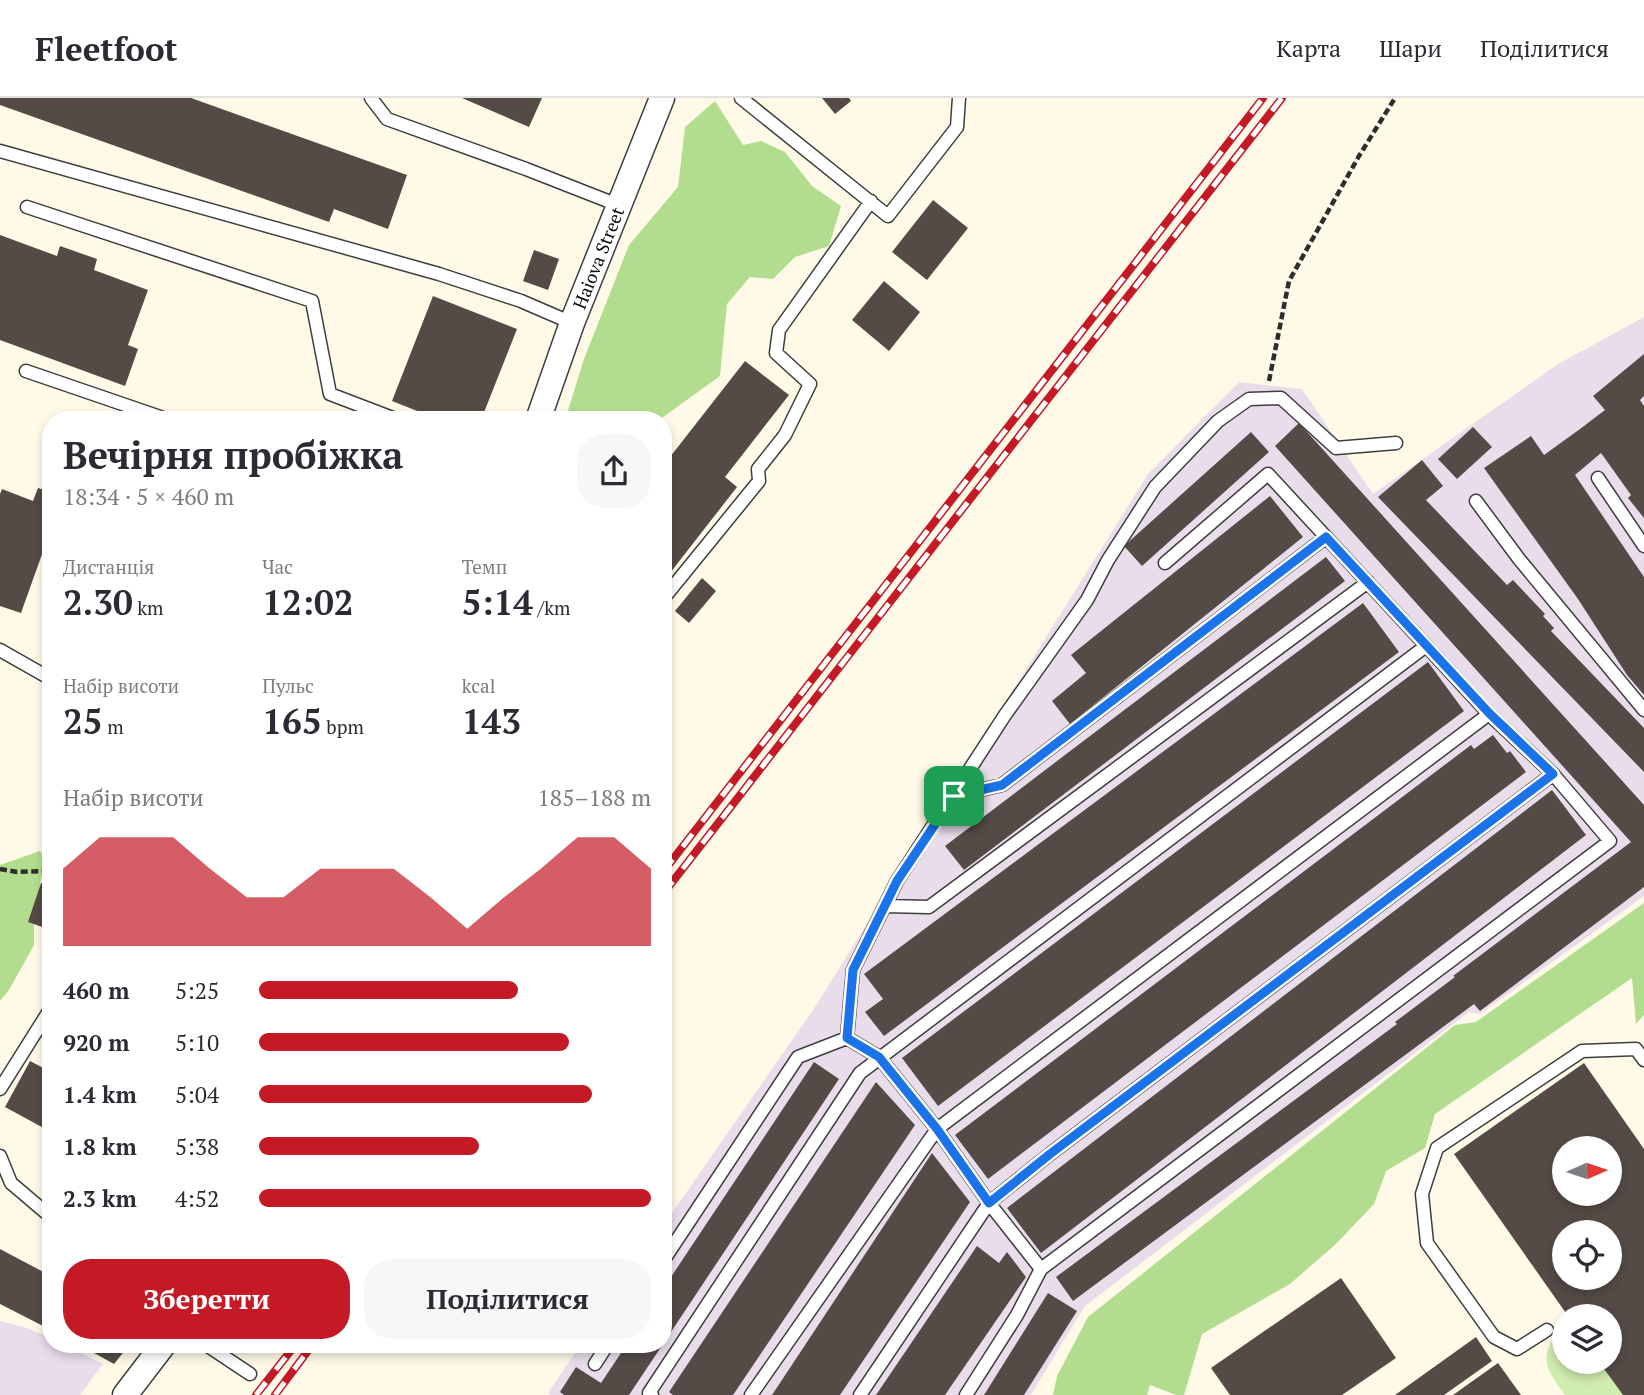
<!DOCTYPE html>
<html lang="uk">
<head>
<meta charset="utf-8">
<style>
	:root { --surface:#fff; --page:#f7f7f7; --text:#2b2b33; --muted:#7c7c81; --line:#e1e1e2; --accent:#c31a26 }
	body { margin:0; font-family:"PT Serif",serif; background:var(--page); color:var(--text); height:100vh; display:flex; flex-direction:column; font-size:26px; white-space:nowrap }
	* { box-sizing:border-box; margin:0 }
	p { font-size:23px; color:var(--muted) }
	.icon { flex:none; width:38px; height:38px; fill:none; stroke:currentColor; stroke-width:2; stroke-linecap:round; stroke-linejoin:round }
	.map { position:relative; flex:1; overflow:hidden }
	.panel { position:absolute; left:42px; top:313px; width:630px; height:942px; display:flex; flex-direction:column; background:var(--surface); border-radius:28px; box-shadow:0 4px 10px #0003 }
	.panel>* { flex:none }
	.needle { width:46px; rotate:87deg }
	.buttons { position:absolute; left:1552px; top:1038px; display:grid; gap:14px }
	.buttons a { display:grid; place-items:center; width:70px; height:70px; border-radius:50%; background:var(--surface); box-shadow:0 4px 10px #0003; font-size:35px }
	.pin { position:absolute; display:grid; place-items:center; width:60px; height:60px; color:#fff; margin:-30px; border-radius:14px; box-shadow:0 4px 10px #0006 }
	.round { display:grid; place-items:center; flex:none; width:74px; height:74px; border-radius:28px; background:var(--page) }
	.summary { display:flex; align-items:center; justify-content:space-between; height:119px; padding:0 21px }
	h1 { font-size:38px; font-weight:700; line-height:52px }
	.metrics { display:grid; grid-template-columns:repeat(3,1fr); gap:10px; height:119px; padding:7px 21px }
	.metrics div { display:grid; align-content:center }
	.metrics b { font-size:35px; font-weight:700 }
	.metrics small { font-size:19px; font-weight:400 }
	.metrics p { font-size:19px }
	.chart { height:196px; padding:14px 21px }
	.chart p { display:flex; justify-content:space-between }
	.chart svg { width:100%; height:126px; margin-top:7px; fill:var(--accent); opacity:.7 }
	.cta { display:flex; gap:14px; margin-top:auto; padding:14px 21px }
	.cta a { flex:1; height:80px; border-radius:28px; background:var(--accent); color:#fff; font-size:28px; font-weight:700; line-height:80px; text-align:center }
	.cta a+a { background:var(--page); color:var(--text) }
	ul { padding:0 21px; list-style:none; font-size:23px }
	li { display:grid; grid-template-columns:112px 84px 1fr; align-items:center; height:52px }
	li i { height:18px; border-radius:9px; background:var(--accent) }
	header { display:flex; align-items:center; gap:42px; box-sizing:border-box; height:98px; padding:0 35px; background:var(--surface); border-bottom:2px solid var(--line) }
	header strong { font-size:33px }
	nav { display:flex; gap:38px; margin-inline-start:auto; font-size:24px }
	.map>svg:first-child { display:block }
</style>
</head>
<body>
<header>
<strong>Fleetfoot</strong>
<nav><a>Карта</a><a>Шари</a><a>Поділитися</a></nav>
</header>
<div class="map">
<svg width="1644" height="1297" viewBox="0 0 1644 1297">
	<rect width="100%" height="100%" fill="#fffae8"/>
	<path fill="#e9ddeb" d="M1644,219V798L1480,916L1469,914L1084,1209L1031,1297H551L548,1295L581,1246H663V1128L815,909L1148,376L1239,284L1302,291L1373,396L1558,266Z
		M0,1223L27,1230L51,1240V1246H64L103,1266L80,1297H0Z"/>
	<path fill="#d0ecaf" d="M1564,1229V1264H1599L1623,1297H1565C1544,1268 1537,1257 1564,1229Z"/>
	<path fill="#b3dd8e" d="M715,3L743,47L761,43L785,54L812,88L841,108L829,148L795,159L773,181L750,179L727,206L720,278L659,322H565L584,261L629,147L678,89L685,29Z
		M40,753L45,760L34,819V847L9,892L0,903V767Z
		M1644,805V917L1636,926L1632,880L1435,1016L1425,1050L1386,1073L1374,1106L1337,1145L1290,1186L1202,1236L1184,1297H1176L1150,1287L1147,1297H1053L1057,1278L1088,1219L1455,927L1476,924Z"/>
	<path fill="#544b46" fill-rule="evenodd" d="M0,0H191L407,77L388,131L334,111L329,124L0,7Z
		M462,0H542L529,29Z
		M822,0H849L851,3L835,16Z
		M933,102L968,130L927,182L892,154Z
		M0,137L57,158L60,148L97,161L94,172L148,192L128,247L138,251L125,288L0,242Z
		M534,152L559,161L548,192L523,183Z
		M884,183L920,214L889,253L852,222Z
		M433,198L517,231L481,322H440L392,303Z
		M1644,256V298L1640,302L1644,308V420L1628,400L1631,397L1601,355L1575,377L1644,479V597L1627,577L1578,501L1484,370L1531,338L1544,357L1580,331L1605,312L1593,298Z
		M745,263L789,297L725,379L737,389L663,484V368Z
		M1299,325L1644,707V789L1480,913L1474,906L1073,1203L1056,1179L1397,926L1395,924L1455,879L1453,878L1631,744L1275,348Z
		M1473,329L1492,349L1457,381L1438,361Z
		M1251,334L1269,354L1142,468L1124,448Z
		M1422,362L1443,388L1426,402L1507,487L1513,482L1545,516L1543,518L1554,530L1551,533L1644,630V674L1378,399Z
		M38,390L51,394V431L21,515L0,508V396L2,391L33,403Z
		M1270,398L1303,439L1070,626L1052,603L1086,575L1071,557Z
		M1326,459L1345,483L964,772L945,748Z
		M702,480L716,493L689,525L675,513Z
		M1363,505L1399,554L884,938L865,914L883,901L864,876Z
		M1428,564L1464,613L938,1008L902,960Z
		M1493,637L1507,655L1510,653L1526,674L988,1081L955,1037L1471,647L1474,651Z
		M1552,692L1586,737L1041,1155L1007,1110Z
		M41,785L51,788V832L28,824Z
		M30,963L51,974V1034L5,1009Z
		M814,964L839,981L663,1246V1191Z
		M1584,965L1644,1051V1297H1623L1599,1264H1610V1218H1568L1454,1056ZM1564,1050H1610V1096H1564ZM1564,1134H1610V1180H1564Z
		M876,984L915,1027L733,1297H673L669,1294Z
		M932,1055L970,1104L840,1297H772Z
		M977,1148L999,1165L1007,1154L1026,1179L945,1297H876Z
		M0,1151L51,1178V1232L0,1206Z
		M1341,1180L1396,1260L1342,1297H1230L1211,1270Z
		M1048,1195L1077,1213L1024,1297H984Z
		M1476,1239L1492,1263L1444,1297H1395Z
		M78,1246H130L114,1266Z
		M627,1246H663L629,1297H564L560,1294L576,1269L601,1285Z
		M1498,1265L1521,1297H1453Z"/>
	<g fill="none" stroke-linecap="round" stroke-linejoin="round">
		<defs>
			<path id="lane" d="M371,0L387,21L526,71L618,107
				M741,0L888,118L957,29L959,0
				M0,53L439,176L521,203L572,225
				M27,109L312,203L330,296L398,322
				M26,273L169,322
				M1598,380L1644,448
				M1476,403L1519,461L1644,612
				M663,501L759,383L758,371L785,337L810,286L776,255L779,232L871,103
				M0,552L51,581
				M954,698L1002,687L1326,439
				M885,808L929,809L1368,484
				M0,991L51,910
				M0,1058L11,1085L51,1119
				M663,1163L798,959L847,940
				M1041,1171L989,1105L937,1031L879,959L847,940L853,872L897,783L1005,617L1087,502L1108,462L1155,389L1218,323L1249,301L1281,300L1336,350L1396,345
				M1547,1232L1517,1251L1494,1239L1427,1145L1422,1096L1437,1050L1582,953L1636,951L1644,962
				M205,1246L250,1276
				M595,1266L608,1246
				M652,1297L649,1295L860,975L1426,548
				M751,1297L937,1031L1489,616
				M860,1297L989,1105L1050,1056L1553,676
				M966,1297L1017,1217L1041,1171L1610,743L1553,676L1489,616L1268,376L1165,465"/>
			<g id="street">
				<path id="s1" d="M538,322L572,225L662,0"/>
				<path d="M125,1297L164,1246"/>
			</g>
		</defs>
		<use href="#lane" stroke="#3e3e3e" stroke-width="15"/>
		<use href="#street" stroke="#3e3e3e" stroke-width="27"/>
		<path stroke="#2d2d2d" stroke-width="4.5" stroke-dasharray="7 3.5" stroke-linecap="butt" d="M1269,283L1289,183L1359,58L1395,0
			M0,771L17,774L45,773L51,768"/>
		<use href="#lane" stroke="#fff" stroke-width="12"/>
		<use href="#street" stroke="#fff" stroke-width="24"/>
		<defs>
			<path id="rail" d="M663,774L1263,0
				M663,796L1282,0
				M256,1297L296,1246
				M275,1297L313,1246"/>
		</defs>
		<use href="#rail" stroke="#c31a26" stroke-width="8"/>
		<use href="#rail" stroke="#fff" stroke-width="5" stroke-dasharray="16" stroke-linecap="butt"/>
	</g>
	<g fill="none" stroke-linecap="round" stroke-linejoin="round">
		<defs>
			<path id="route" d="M1326,439L1489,615L1553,676L1050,1056L989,1105L937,1031L879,959L847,940L853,872L897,783L954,698L1002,687Z"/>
		</defs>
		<use href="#route" stroke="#fff" stroke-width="14"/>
		<use href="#route" stroke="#1a73e8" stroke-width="9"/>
	</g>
	<g text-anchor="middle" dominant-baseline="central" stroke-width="7" stroke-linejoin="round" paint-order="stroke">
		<g font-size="18" fill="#0b0b0b" stroke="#fff">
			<text stroke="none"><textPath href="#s1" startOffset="173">Haiova Street</textPath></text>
		</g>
	</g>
</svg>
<div class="buttons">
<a><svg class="needle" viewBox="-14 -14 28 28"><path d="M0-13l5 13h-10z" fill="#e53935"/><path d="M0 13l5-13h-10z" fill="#7c7c81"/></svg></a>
<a><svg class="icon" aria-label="locate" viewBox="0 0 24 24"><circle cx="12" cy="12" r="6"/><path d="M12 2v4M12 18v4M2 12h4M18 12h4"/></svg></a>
<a><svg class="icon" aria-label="layers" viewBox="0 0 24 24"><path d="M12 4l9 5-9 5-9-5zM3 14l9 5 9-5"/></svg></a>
</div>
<div class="pin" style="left:954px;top:698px;background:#1e9e55"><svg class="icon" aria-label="arrive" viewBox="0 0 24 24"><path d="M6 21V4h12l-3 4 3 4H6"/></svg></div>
<section class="panel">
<div class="summary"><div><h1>Вечірня пробіжка</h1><p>18:34 · 5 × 460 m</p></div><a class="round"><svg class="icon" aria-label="share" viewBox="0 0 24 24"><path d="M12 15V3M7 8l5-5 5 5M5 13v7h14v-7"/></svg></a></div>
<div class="metrics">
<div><p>Дистанція</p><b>2.30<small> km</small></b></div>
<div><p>Час</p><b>12:02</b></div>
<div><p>Темп</p><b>5:14<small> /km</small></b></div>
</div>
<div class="metrics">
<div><p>Набір висоти</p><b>25<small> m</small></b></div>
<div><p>Пульс</p><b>165<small> bpm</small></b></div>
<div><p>kcal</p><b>143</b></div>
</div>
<div class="chart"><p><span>Набір висоти</span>185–188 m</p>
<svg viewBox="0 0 160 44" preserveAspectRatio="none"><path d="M0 44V17L10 6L20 6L30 6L40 17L50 27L60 27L70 17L80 17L90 17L100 27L110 38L120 27L130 17L140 6L150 6L160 17V44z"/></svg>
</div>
<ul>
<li><b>460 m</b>5:25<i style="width:66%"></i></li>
<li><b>920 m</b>5:10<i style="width:79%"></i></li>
<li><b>1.4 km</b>5:04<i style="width:85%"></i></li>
<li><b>1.8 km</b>5:38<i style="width:56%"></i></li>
<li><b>2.3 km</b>4:52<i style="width:100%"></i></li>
</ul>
<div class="cta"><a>Зберегти</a><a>Поділитися</a></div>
</section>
</div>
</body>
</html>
